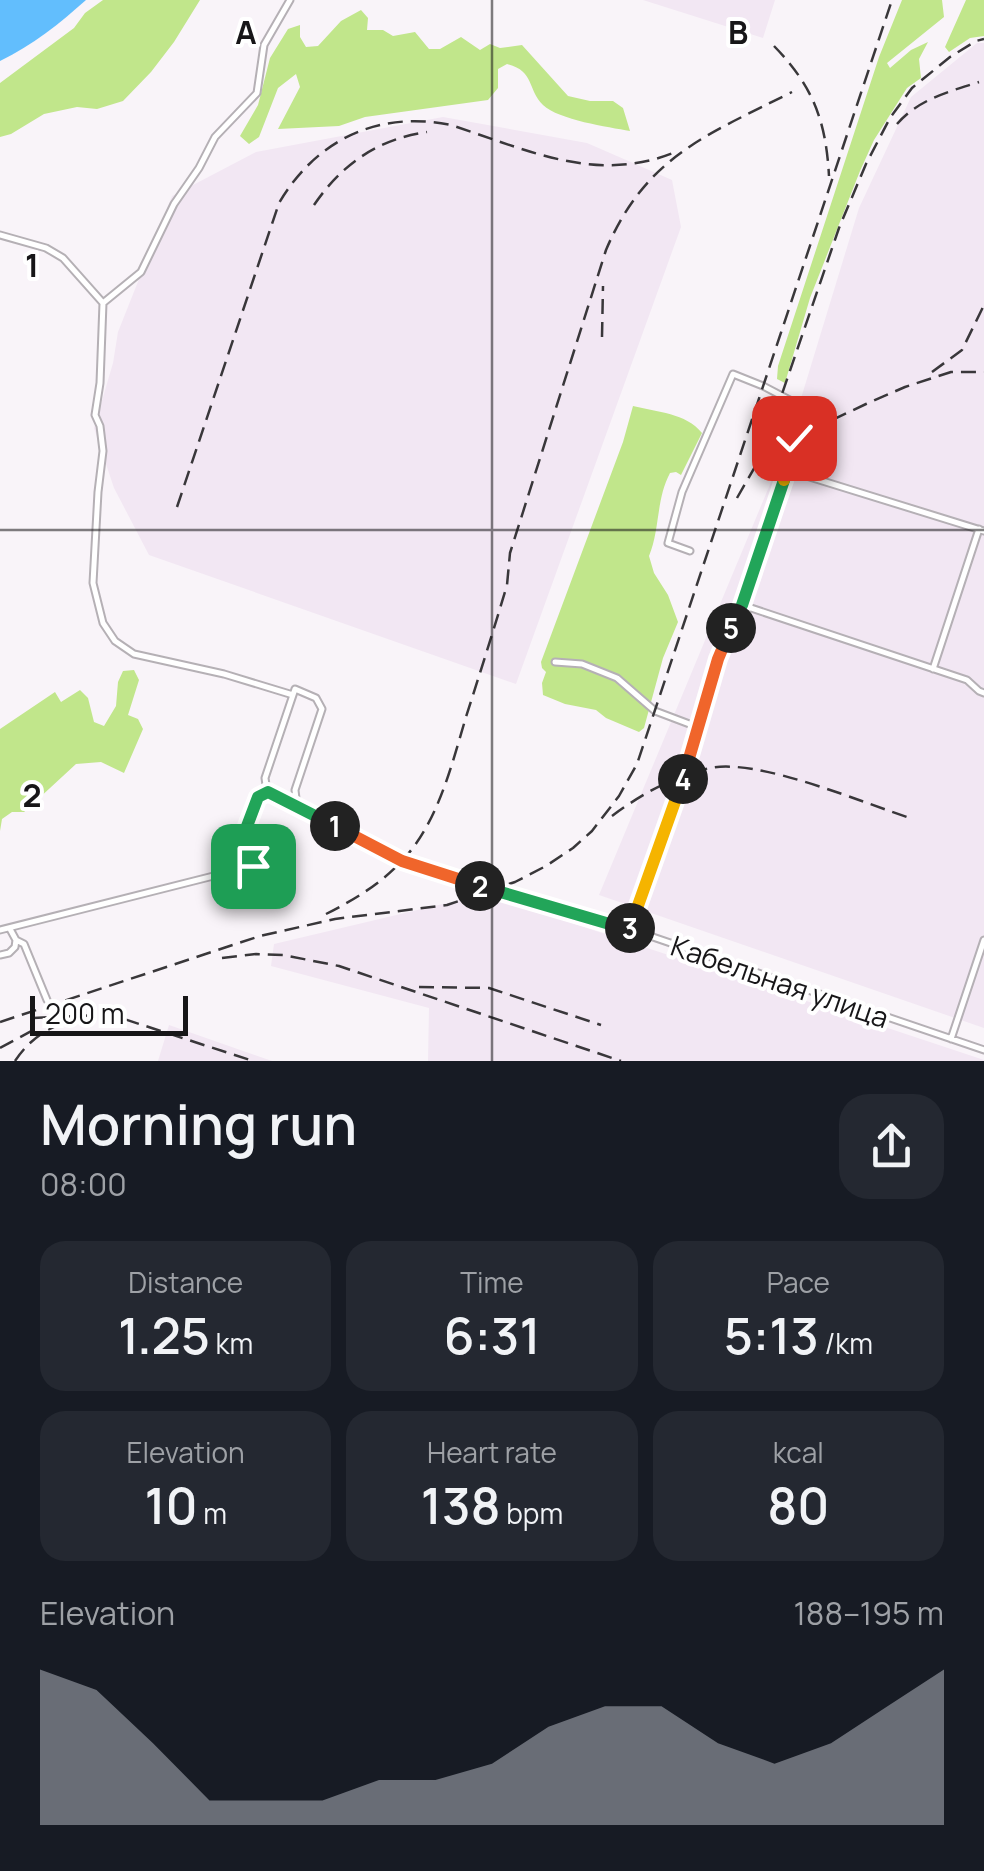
<!DOCTYPE html>
<html lang="en">
<head>
<meta charset="utf-8">
<style>
	:root { --surface:#171b24; --page:#242831; --text:#f1f3f6; --muted:#9ea1a6; --accent:#8c9099 }
	body { margin:0; font-family:Manrope,sans-serif; background:var(--page); color:var(--text); height:100vh; display:flex; flex-direction:column; font-size:38px; white-space:nowrap }
	* { box-sizing:border-box; margin:0 }
	p { font-size:32px; color:var(--muted) }
	.icon { flex:none; width:55px; height:55px; fill:none; stroke:currentColor; stroke-width:2; stroke-linecap:round; stroke-linejoin:round }
	.map { position:relative; height:1061px; overflow:hidden }
	.drawer { display:flex; flex-direction:column; background:var(--surface); flex:1 }
	.drawer>* { flex:none }
	.scale { position:absolute; left:30px; bottom:25px; width:158px; box-sizing:border-box; padding-left:10px; border:5px solid #171618; border-top:0; font-size:28px; line-height:35px; white-space:nowrap; color:#171618; -webkit-text-stroke:8px #fff; paint-order:stroke }
	.pin { position:absolute; display:grid; place-items:center; width:85px; height:85px; color:#fff; margin:-42px; border-radius:20px; box-shadow:0 5px 15px #0006 }
	.km { position:absolute; width:50px; height:50px; margin:-25px; border-radius:50%; background:#222; color:#fff; font-size:28px; line-height:50px; text-align:center }
	.round { display:grid; place-items:center; flex:none; width:105px; height:105px; border-radius:30px; background:var(--page) }
	.headline { display:flex; align-items:center; justify-content:space-between; height:170px; padding:0 40px }
	h1 { font-size:55px; font-weight:600; line-height:75px }
	.metrics { display:grid; grid-template-columns:repeat(3,1fr); gap:15px; height:170px; padding:10px 40px }
	.metrics div { display:grid; align-content:center; border-radius:25px; background:var(--page); text-align:center }
	.metrics b { font-size:50px; font-weight:600 }
	.metrics small { font-size:28px; font-weight:400 }
	.metrics p { font-size:28px }
	.chart { height:280px; padding:20px 40px }
	.chart p { display:flex; justify-content:space-between }
	.chart svg { width:100%; height:180px; margin-top:10px; fill:var(--accent); opacity:.7 }
	.map>svg:first-child { display:block }
</style>
</head>
<body>
<div class="map">
<svg width="984" height="1061" viewBox="0 0 984 1061">
	<rect width="100%" height="100%" fill="#f9f4f9"/>
	<path fill="#f2e7f3" d="M643,0H775L763,38Z
		M977,43H984V1028L599,895L788,441L859,208L911,97Z
		M443,117L587,143L672,180L681,227L516,684L149,555L114,488L94,428L113,363L118,332L172,196L256,152Z
		M485,894L984,1060V1061H428L429,1008L271,966L274,944Z
		M169,1025L272,1061H158Z"/>
	<path fill="#c1e68b" d="M103,0H200L174,42L151,72L123,101L97,109L77,107L44,114L11,134L0,137V83L74,28L85,13Z
		M902,0H942L944,17L887,63L890,68L911,50L928,42L919,59L921,78L907,88L874,140L860,171L810,298L785,383L777,379L778,366L879,57Z
		M966,0H984V36L970,38L949,52L945,47Z
		M361,10L368,18L367,30H383L393,36L415,32L429,49H440L461,37L480,50L490,44L500,48L522,45L568,96L590,101H613L623,108L630,131C608,127 559,120 543,105C527,89 535,71 507,64L498,69V88L488,100L365,117L339,126L278,129L300,87L296,74L278,88L259,137L249,144L240,136L258,105L270,58L288,29L300,25V37L306,47L318,46L341,21Z
		M633,406C657,412 686,413 702,433L681,475L676,472L670,473C656,499 660,530 649,556L654,573L668,595L678,622L663,658L644,728L639,732L606,718L596,710L565,704L543,695L542,683L546,672L542,668L541,662L623,442Z
		M134,670L139,680L128,715L138,719L143,729L124,773L101,762L76,764L24,812H12L2,819L0,831V729L55,692L61,702L80,690L88,698L94,722L104,726L116,706L118,682L123,671Z"/>
	<path fill="#62befd" d="M0,0H86C59,24 33,45 0,61Z"/>
	<g fill="none" stroke-linecap="round" stroke-linejoin="round">
		<defs>
			<path id="street" d="M290,0L264,45L257,93L215,137L199,168L174,204L141,272L103,303L100,383L95,415L100,426L103,451L98,492L93,583L103,623L115,641L134,654L224,674L293,695
				M0,235L46,248L63,258L103,303
				M787,470L984,531
				M742,605L967,680L979,691L984,693
				M555,662L582,664L617,678L655,711L700,728
				M933,669L979,529
				M297,807L295,790L322,709L316,698L295,689L265,778L267,792L402,861L647,935L984,1050
				M10,929L16,940L24,944L47,1000
				M0,930L253,866L244,834L258,797L267,792
				M630,930L700,728L718,659L742,605L787,470L803,407L763,386L733,374L682,492L668,543L690,551
				M0,955L9,953L15,947L16,940
				M951,1039L984,940"/>
		</defs>
		<use href="#street" stroke="#b5b0b5" stroke-width="9"/>
		<use href="#street" stroke="#fff" stroke-width="5"/>
		<path stroke="#39373a" stroke-width="2.5" stroke-dasharray="15 8" stroke-linecap="butt" d="M774,46C813,86 826,121 829,176
			M897,124C919,99 948,92 979,82
			M314,205C342,164 378,139 427,132
			M602,337L603,286
			M932,372L962,350L984,305
			M759,473L794,438L866,404L905,387L951,372H984
			M737,498L760,458L839,228L866,164L890,118L912,88L950,57L976,41L984,39
			M177,507L279,203C316,140 378,110 451,125C525,149 595,184 673,153
			M612,816C640,795 675,775 710,768C759,758 863,803 913,819
			M326,914C354,900 380,884 401,862C438,823 451,767 466,717C480,673 494,629 507,585L510,553L606,250C646,156 707,135 792,92
			M222,958L256,954L283,955L339,966L621,1061
			M419,987L489,988L601,1025
			M33,1018L101,1015L124,1019L253,1061
			M0,1022L260,936L335,919L447,905L515,882L546,866L573,848L592,831L619,796L637,764L892,0
			M0,1048L37,1028
			M15,1061C29,1040 47,1027 71,1021"/>
	</g>
	<g fill="none" stroke-linecap="round" stroke-linejoin="round">
		<defs>
			<path id="split-1" d="M253,866L244,834L258,797L268,792L335,826"/>
			<path id="split-2" d="M335,826L402,861L480,886"/>
			<path id="split-3" d="M480,886L630,930V928"/>
			<path id="split-4" d="M630,928L683,779"/>
			<path id="split-5" d="M683,779L718,659L731,628"/>
			<path id="split-6" d="M731,628L742,605L784,480"/>
			<path id="split-7" d="M784,480L794,438"/>
		</defs>
		<use href="#split-1" stroke="#fff" stroke-width="20"/>
		<use href="#split-2" stroke="#fff" stroke-width="20"/>
		<use href="#split-3" stroke="#fff" stroke-width="20"/>
		<use href="#split-4" stroke="#fff" stroke-width="20"/>
		<use href="#split-5" stroke="#fff" stroke-width="20"/>
		<use href="#split-6" stroke="#fff" stroke-width="20"/>
		<use href="#split-7" stroke="#fff" stroke-width="20"/>
		<use href="#split-1" stroke="#22a559" stroke-width="12"/>
		<use href="#split-2" stroke="#f0652b" stroke-width="12"/>
		<use href="#split-3" stroke="#22a559" stroke-width="12"/>
		<use href="#split-4" stroke="#f5b400" stroke-width="12"/>
		<use href="#split-5" stroke="#f0652b" stroke-width="12"/>
		<use href="#split-6" stroke="#22a559" stroke-width="12"/>
		<use href="#split-7" stroke="#f5b400" stroke-width="12"/>
	</g>
	<path fill="none" stroke="#171618" stroke-width="2.5" stroke-opacity="0.55" d="M492,0V1061M0,530H984"/>
	<g text-anchor="middle" dominant-baseline="central" stroke-width="8" stroke-linejoin="round" paint-order="stroke">
		<g font-size="28" fill="#171618" stroke="#fff">
			<text transform="translate(780 981) rotate(19)">Кабельная улица</text>
		</g>
	</g>
	<g font-size="32" text-anchor="middle" font-weight="bold" fill="#171618" stroke="#fff" stroke-width="8" stroke-linejoin="round" paint-order="stroke">
		<text x="246" y="44">A</text>
		<text x="738" y="44">B</text>
		<text x="32" y="277">1</text>
		<text x="32" y="807">2</text>
	</g>
</svg>
<div class="scale">200 m</div>
<div class="pin" style="left:253px;top:866px;background:#1e9e55"><svg class="icon" aria-label="arrive" viewBox="0 0 24 24"><path d="M6 21V4h12l-3 4 3 4H6"/></svg></div>
<div class="pin" style="left:794px;top:438px;background:#d93025"><svg class="icon" aria-label="check" viewBox="0 0 24 24"><path d="M5 12l5 5 9-10"/></svg></div>
<b class="km" style="left:335px;top:826px">1</b>
<b class="km" style="left:480px;top:886px">2</b>
<b class="km" style="left:630px;top:928px">3</b>
<b class="km" style="left:683px;top:779px">4</b>
<b class="km" style="left:731px;top:628px">5</b>
</div>
<section class="drawer">
<div class="headline"><div><h1>Morning run</h1><p>08:00</p></div><a class="round"><svg class="icon" aria-label="share" viewBox="0 0 24 24"><path d="M12 15V3M7 8l5-5 5 5M5 13v7h14v-7"/></svg></a></div>
<div class="metrics">
<div><p>Distance</p><b>1.25<small> km</small></b></div>
<div><p>Time</p><b>6:31</b></div>
<div><p>Pace</p><b>5:13<small> /km</small></b></div>
</div>
<div class="metrics">
<div><p>Elevation</p><b>10<small> m</small></b></div>
<div><p>Heart rate</p><b>138<small> bpm</small></b></div>
<div><p>kcal</p><b>80</b></div>
</div>
<div class="chart"><p><span>Elevation</span>188–195 m</p>
<svg viewBox="0 0 160 44" preserveAspectRatio="none"><path d="M0 44V6L10 11L20 24L30 38L40 38L50 38L60 33L70 33L80 29L90 20L100 15L110 15L120 24L130 29L140 24L150 15L160 6V44z"/></svg>
</div>
</section>
</body>
</html>
